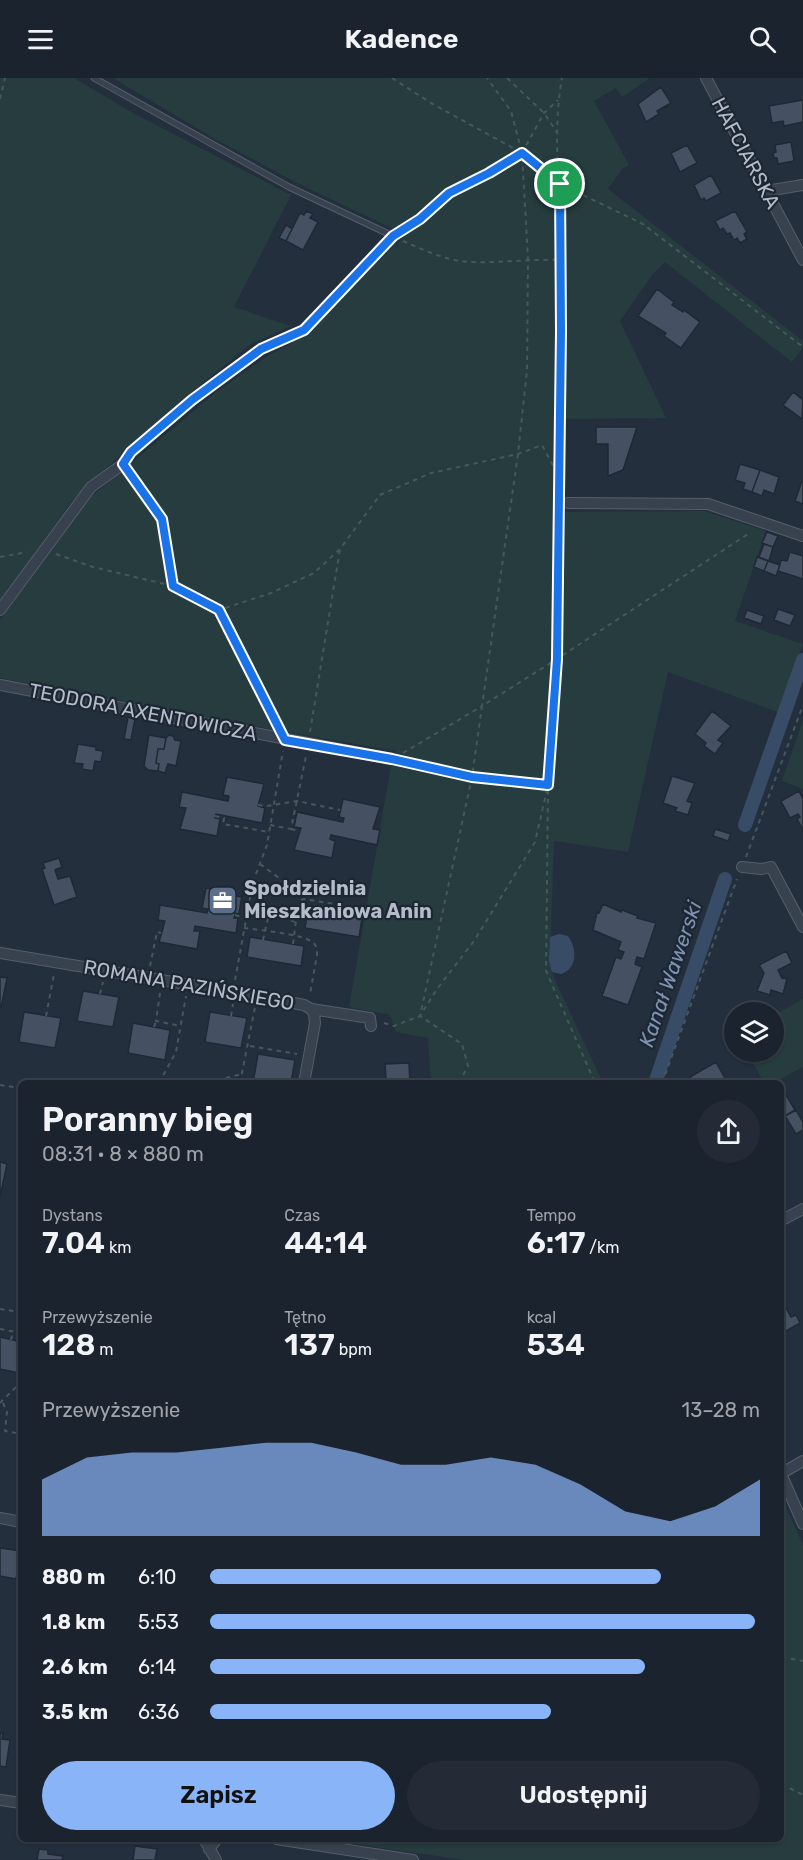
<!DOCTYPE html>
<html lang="pl">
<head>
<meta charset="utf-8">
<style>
	:root { --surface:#1b232e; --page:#242b36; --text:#f1f3f6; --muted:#a0a4aa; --line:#39404a; --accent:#8ab4f8 }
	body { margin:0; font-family:Rubik,sans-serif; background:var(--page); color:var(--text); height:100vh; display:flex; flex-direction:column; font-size:22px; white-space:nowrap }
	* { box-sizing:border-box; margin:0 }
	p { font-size:20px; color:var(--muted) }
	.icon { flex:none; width:33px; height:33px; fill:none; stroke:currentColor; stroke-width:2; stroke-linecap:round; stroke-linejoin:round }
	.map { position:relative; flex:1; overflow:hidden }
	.side { position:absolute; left:18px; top:1002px; width:766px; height:762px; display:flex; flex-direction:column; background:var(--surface); border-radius:9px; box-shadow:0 2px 4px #0004,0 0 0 2px var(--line) }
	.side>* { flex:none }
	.buttons { position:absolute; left:724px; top:924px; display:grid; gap:12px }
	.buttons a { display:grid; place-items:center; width:60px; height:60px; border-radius:50%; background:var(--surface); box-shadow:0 2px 4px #0004,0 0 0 2px var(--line); font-size:30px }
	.pin { position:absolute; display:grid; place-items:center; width:51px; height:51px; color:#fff; margin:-26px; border:3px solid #fff; border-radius:50%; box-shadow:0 2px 6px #0007 }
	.round { display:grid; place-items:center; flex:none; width:63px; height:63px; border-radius:32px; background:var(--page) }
	.summary { display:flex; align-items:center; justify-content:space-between; height:102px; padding:0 24px }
	h1 { font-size:33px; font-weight:600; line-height:45px }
	.metrics { display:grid; grid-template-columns:repeat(3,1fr); gap:9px; height:102px; padding:6px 24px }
	.metrics div { display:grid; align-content:center }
	.metrics b { font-size:30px; font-weight:600 }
	.metrics small { font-size:16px; font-weight:400 }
	.metrics p { font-size:16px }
	.chart { height:168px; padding:12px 24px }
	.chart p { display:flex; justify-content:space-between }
	.chart svg { width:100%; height:108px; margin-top:6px; fill:var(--accent); opacity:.7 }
	.primary-button { display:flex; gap:12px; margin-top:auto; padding:12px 24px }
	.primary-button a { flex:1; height:69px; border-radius:36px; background:var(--accent); color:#111; font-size:24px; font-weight:600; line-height:69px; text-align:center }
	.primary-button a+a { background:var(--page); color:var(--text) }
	ul { padding:0 24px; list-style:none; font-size:20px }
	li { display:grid; grid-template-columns:96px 72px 1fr; align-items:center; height:45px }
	li i { height:15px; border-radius:8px; background:var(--accent) }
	header { display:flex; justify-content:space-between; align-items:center; height:78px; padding:0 24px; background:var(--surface); font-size:27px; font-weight:600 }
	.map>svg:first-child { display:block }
</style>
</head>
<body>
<header><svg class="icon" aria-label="menu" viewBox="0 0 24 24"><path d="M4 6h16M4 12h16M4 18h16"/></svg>Kadence<svg class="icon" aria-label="search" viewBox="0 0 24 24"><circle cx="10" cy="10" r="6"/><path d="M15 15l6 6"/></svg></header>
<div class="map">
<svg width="803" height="1782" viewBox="0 0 803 1782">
	<rect width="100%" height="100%" fill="#242f3e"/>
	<path fill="#263c3f" d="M0,0H74L133,35L291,117L234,229L291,248L251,266L200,307L86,408L69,427L0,525Z
		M113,0H650L622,19L616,10L594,23L629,87L623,90L608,111L803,263V270L792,284L665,184L652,197L620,243L666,340L564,341L562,434L704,433L766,453L735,543L803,566L778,634L668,594L628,774L554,763L550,883L554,900L603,1005H431L428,960L396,954L390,937L349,929L391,688L396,673L184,636L0,600V542L92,418L215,315L264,280L309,256L379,182L406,157L297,105L215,61Z
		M803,642V711L782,703Z
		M803,921V989L773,1005H764L747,974H774V937Z
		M782,1420L803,1467V1782H465L320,1761H782Z"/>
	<path fill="#394c67" d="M559,856L568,858C577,871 578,890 561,896L552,894L549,883L550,859Z"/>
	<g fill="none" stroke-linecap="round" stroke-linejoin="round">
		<path stroke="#394c67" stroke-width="14" d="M745,747L803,582
			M655,1005L725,801"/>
	</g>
	<path fill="#455162" stroke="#1f2835" stroke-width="1.5" d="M661,9L671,25L657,33L659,36L646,44L638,26Z
		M803,22V44L784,48L783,43L772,45L769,28Z
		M791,64L794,83L778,86L777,80H774L773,75L776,74L775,67Z
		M687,67L697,85L680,94L671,75Z
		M711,97L721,115L706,123L704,120L701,122L694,107Z
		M306,133L313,136L310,140L318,144L303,172L286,163L300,135L304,137Z
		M735,133L747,154L744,156L747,161L740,165L737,160L734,162L730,155L727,156L723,150L720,152L715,143Z
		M286,147L292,151L286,163L279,160Z
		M657,211L674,224L672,227L683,234L684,232L700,244L681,270L664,258L666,255L638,238Z
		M793,314L803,322L802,341L783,327Z
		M596,349H637L623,392L608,398V366H596Z
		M740,386L760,392L752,414L743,411L745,405L735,402Z
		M760,392L779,399L774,416L764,412L762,418L752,414Z
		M802,403H803V426L795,423Z
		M767,454L778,458L773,469L762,465Z
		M764,466L773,469L769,483L759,479Z
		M790,474L803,478V501L778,493L781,482L787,483Z
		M757,479L768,483L764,493L754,489Z
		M768,483L780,487L776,498L764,493Z
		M778,531L795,537L790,548L774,542Z
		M747,532L764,538L761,546L744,540Z
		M712,633L731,648L718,662L723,665L715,676L704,668L706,665L695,656Z
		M128,639L135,641L131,662L124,661Z
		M149,657L166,660L164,671H158L156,685L159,686L158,693L148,692L144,688Z
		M169,657L173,658L175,662L181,663L176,688L168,686L165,695L158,693L159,686L156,685L158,671H164L166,660Z
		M78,666L96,669V672L103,673L101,684L95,683L93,693L82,691L83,686L74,685Z
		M672,698L695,705L687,723L692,725L688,737L675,733L677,730L663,725Z
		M227,699L264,706L258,728L265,730L262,745L216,736L215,740L220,741L217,758L180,751L186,730L179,729L182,714L228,723L229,718L223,717Z
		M799,713L803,721V752L797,741L800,739L798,736L790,740L781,723Z
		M343,721L380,729L373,751L380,752L377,767L331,757L330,761L335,763L332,780L294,772L301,750L294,749L297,734L343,744L344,740L339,739Z
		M715,751L731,756L728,763L713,758Z
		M59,780L62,789L55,792L58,801L70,798L77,819L54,827L42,791L45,790L43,785Z
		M206,810L230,815V817L241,819L242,817L239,836L235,835V837L234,840H238L236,855L195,848L194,853H200L197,871L159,864L165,843L158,842L160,827L207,835L208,831L202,830Z
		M603,826L621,834L622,832L638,838L637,840L656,845L644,881L637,879L635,886L642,889L628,927L602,918L616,879L621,881L624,874L618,872L621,864L593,852L597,834L599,835Z
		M308,831L362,840L359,859L305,850Z
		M250,859L304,868L301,888L247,879Z
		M786,873L792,885L778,892L782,900L787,901L783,916L771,912L770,917L757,913L764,895L759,887Z
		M0,899L7,900L1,930H0Z
		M83,913L119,919L113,949L77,943Z
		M24,934L61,940L55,970L19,964Z
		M210,934L247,940L241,970L205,964Z
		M133,945L170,952L165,982L128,975Z
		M258,976L295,982L291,1005H253Z
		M716,984L727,1004L693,1005L690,999Z
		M409,985L410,1005H382V1003L386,1001L385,986Z
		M785,1015L795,1032L785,1038L782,1031V1017Z
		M796,1032L803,1044V1052L796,1056L785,1038Z
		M0,1084L7,1086L0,1119Z
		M784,1226L791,1239L796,1237L800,1245L786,1253L783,1247L782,1248V1227Z
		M0,1259L21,1264L19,1295L0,1291Z
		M0,1470L21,1473L16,1501L0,1498Z
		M3,1655L2,1661L10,1662L6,1689L0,1688V1656Z
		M135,1768L157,1771L155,1782H133Z
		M39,1771L48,1772V1776L63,1778L62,1782H37Z"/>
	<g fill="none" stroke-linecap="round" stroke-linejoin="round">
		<defs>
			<path id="service" d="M94,0L289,109L393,158"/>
			<path id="minor" d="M706,0L803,182
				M766,113L803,107
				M568,425L708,426L803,458
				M0,532L91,409L123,386L131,374L192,322L261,271L304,252L393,158
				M0,607L392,681
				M742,789L762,791L771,789L803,849
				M0,875L263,919L304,927L311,931L370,940L371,948
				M304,1005L315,945L314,936L311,931
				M782,1142L803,1131
				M782,1395L803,1383
				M782,1398L803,1446
				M0,1440L21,1444
				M0,1722L21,1725
				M204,1761L216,1782
				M276,1761L413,1782
				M209,1771L217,1761"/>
		</defs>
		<use href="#service" stroke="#565f6c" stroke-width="7"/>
		<use href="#minor" stroke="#565f6c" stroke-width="12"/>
		<path stroke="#44595c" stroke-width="2" stroke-dasharray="4.5 4.5" stroke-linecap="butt" d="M392,0L431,25L522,75L560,106L643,146L803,269
			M507,0L544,35L558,56
			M0,21L5,0
			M403,152L420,141L449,115L489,95L522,75L511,33L487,0
			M403,163C424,172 447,183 470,184C500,185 530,181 559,182
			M130,396L162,441L173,508
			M559,416C560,327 561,239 560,150C559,101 553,49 562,0
			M56,476L93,489L173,508L219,532L271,515L314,495L340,471L380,417L431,395L518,376L542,367L559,399L564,413
			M0,479L27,474
			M219,532L279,648
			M310,654L340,471
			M403,675L482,628L518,376L527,292L528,181L522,75L544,35L558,22
			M548,706L557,581L559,433
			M548,712L546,893L595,1005
			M258,727L267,728L297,723L340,732
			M215,738L224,740L223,746L269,754
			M270,747L291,751L306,678
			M291,751L300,753
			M746,779L803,627
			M260,786L279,800L300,822
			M247,832L278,837L295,844
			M321,833L323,824
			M235,837L246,840
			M350,838L352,829
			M244,850C258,852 303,856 312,864C317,867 317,872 317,877L310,916
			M263,862L269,835
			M293,866L297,834L301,822L304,821L365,831
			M150,888L157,854L161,855
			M235,902L253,804L267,767L283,673
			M160,915L156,943L181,948
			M100,916L103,904
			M46,938L54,896
			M231,938L233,926
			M384,945L394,948L420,938L437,911L474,863L535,764L548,707L472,699L403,684
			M154,949L156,943
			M250,968L297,976
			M161,1002L193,1005
			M190,1003L218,1002L242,996
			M159,1005L176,974L186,918
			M240,1005L255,929
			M459,1005L468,988L462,966L420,938L472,699L482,628L557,581L751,454
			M662,1005L737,801
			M0,1007L21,1010
			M0,1231L21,1234
			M0,1251L21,1255
			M11,1262L13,1253
			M0,1325L21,1304
			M3,1325L7,1334L5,1353L21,1356
			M782,1579L803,1583
			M782,1706L803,1717"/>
		<use href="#service" stroke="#38414e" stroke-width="5"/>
		<use href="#minor" stroke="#38414e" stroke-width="10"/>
	</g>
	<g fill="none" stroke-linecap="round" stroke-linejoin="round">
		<defs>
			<path id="route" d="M522,75L560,106L561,253L557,581L548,707L472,699L392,681L285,662L219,532L173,508L162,441L123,386L131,374L192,322L261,271L304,252L393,158L420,141L449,115L489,95Z"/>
		</defs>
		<use href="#route" stroke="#fff" stroke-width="12"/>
		<use href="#route" stroke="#1a73e8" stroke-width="8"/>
	</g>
	<defs>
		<symbol id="office-square" viewBox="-11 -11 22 22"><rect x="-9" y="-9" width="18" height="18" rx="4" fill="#5c6f8a" stroke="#1d2633"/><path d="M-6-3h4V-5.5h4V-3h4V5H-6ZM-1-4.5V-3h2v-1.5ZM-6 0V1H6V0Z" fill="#fff"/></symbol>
	</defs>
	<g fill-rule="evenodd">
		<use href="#office-square" x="206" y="806" width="33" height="33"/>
	</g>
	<g text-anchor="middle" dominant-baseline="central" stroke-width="4.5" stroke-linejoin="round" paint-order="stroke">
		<g font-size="20" fill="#b4bcc9" stroke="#1d2633">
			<text transform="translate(746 75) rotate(62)">HAFCIARSKA</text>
			<text transform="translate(143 634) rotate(11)">TEODORA AXENTOWICZA</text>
			<text transform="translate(189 907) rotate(10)">ROMANA PAZIŃSKIEGO</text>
		</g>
		<g font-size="20" font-weight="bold" fill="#b4bcc9" stroke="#1d2633" text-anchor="start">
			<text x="244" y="810">Społdzielnia<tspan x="244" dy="23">Mieszkaniowa Anin</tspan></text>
		</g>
		<g font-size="21" font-style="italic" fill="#7c92b1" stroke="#1d2633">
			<text transform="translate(670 896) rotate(-71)">Kanał Wawerski</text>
		</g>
	</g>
</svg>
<div class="buttons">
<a><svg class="icon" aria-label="layers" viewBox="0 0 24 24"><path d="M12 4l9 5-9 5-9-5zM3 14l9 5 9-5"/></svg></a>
</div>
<div class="pin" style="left:560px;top:106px;background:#1e9e55"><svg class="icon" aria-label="arrive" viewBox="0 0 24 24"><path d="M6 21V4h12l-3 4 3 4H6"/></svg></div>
<section class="side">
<div class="summary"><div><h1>Poranny bieg</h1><p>08:31 · 8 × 880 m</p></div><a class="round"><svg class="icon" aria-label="share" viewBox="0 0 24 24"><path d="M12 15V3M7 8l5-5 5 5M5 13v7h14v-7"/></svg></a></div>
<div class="metrics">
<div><p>Dystans</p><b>7.04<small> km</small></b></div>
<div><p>Czas</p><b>44:14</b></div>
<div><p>Tempo</p><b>6:17<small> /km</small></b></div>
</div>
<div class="metrics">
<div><p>Przewyższenie</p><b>128<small> m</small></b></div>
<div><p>Tętno</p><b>137<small> bpm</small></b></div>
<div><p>kcal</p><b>534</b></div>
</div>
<div class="chart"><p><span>Przewyższenie</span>13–28 m</p>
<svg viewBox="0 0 160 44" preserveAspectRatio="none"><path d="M0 44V21L10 12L20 10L30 10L40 8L50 6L60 6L70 10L80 15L90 15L100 12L110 15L120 23L130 34L140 38L150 32L160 21V44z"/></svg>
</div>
<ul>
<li><b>880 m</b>6:10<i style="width:82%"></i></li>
<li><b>1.8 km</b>5:53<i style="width:99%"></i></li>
<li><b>2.6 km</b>6:14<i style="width:79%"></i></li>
<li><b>3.5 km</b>6:36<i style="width:62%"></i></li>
</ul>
<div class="primary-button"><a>Zapisz</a><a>Udostępnij</a></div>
</section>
</div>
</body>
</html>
